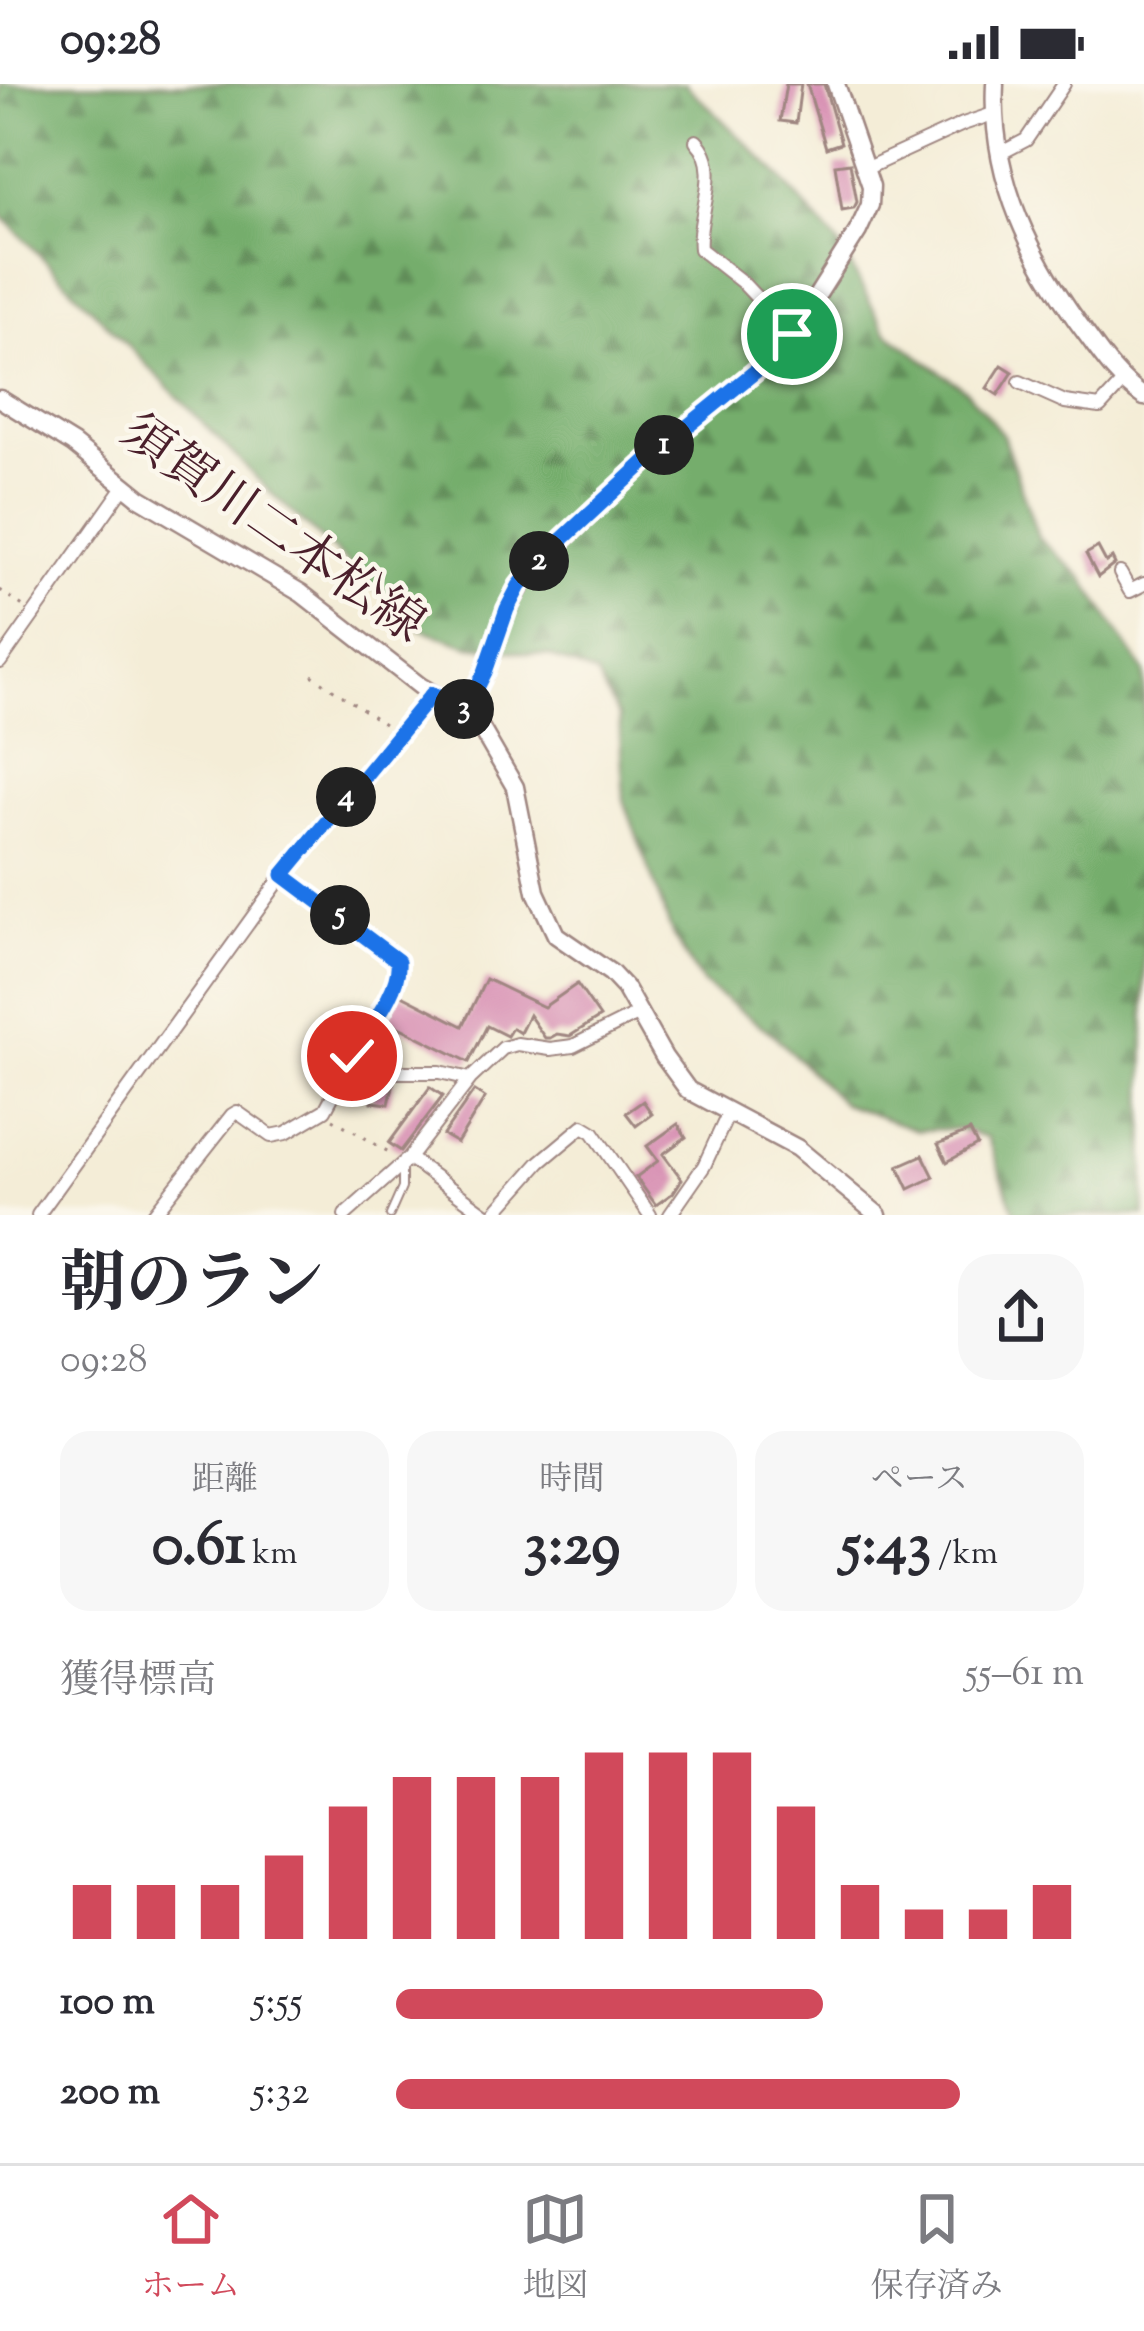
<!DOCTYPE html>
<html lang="ja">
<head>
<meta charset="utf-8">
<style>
	:root { --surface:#fff; --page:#f7f7f7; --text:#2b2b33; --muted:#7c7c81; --line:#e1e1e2; --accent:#d1495b }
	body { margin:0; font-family:"Sorts Mill Goudy","Noto Serif JP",serif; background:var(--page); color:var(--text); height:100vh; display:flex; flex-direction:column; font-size:45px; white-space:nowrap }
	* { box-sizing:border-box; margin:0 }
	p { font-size:39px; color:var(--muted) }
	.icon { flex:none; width:66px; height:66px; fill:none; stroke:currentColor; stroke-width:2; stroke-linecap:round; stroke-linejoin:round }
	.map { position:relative; height:1131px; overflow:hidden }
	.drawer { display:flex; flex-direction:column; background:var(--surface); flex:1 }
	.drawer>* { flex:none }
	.pin { position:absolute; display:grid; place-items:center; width:102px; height:102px; color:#fff; margin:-51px; border:6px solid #fff; border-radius:50%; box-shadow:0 3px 12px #0007 }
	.km { position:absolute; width:60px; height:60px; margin:-30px; border-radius:50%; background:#222; color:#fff; font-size:33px; line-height:60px; text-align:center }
	.round { display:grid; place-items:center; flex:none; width:126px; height:126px; border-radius:36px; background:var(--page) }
	.head { display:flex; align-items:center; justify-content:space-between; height:204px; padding:0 60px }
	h1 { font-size:66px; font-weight:700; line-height:90px }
	.stats { display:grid; grid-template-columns:repeat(3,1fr); gap:18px; height:204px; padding:12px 60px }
	.stats div { display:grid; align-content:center; border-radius:30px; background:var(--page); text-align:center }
	.stats b { font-size:60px; font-weight:700 }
	.stats small { font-size:33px; font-weight:400 }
	.stats p { font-size:33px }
	.chart { height:336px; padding:24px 60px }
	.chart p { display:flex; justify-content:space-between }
	.chart svg { width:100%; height:216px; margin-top:12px; stroke:var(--accent); stroke-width:6 }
	ul { padding:0 60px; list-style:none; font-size:39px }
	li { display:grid; grid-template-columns:192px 144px 1fr; align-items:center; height:90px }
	li i { height:30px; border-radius:15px; background:var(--accent) }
	.status { display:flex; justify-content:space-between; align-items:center; height:84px; padding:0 60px; background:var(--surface); direction:ltr }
	.status svg { height:33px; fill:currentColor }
	.tabs { display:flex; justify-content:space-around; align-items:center; height:168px; border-top:3px solid var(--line); background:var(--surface); font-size:33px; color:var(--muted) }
	.tabs a { display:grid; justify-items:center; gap:6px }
	.tabs .on { color:var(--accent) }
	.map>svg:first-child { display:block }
</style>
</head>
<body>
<div class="status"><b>09:28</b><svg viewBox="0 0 49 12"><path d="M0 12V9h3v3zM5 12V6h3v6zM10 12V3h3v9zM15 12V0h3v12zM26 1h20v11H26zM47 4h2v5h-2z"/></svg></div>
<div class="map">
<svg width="1144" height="1131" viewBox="0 0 1144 1131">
	<defs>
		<pattern id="forest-firs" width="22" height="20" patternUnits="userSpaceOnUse" patternTransform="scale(3)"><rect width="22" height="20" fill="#74ad6c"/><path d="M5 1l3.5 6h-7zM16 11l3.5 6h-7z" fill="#618c59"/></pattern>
	</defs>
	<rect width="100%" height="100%" fill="#fbf7ec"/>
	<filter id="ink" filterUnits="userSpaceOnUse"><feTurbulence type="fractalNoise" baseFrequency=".00833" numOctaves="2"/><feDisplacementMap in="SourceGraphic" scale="24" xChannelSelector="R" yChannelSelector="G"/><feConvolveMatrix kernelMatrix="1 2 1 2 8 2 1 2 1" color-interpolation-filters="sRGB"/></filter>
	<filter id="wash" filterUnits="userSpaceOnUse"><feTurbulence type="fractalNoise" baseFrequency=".004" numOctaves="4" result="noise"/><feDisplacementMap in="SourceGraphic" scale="48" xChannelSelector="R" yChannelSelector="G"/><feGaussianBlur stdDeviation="2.7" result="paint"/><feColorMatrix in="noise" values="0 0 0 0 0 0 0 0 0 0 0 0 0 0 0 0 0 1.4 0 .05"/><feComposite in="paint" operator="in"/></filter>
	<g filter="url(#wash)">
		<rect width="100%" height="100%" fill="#f4edd7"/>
		<path fill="url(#forest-firs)" stroke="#5f664c" stroke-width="3" d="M0,0H685L773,85L840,162L886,248L966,306L1003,351L1038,453L1083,494L1144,588V1131H1016L987,1053L957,1045L917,1046L843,1020L774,951L702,899L673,852L624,716L619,634L596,591L550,572L469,562L418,544L272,410L0,130Z"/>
		<g id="blocks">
			<path fill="#d891b4" d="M786,0H801L796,39L780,37Z
				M807,0H824L841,59L826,64Z
				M850,79L857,118L854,124L842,126L835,81Z
				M1002,281L1013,288L998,311L987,304Z
				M1098,463L1106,478L1112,474L1115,480L1098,493L1086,470Z
				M486,895L544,923L577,900L600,933L570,952L557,950L550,954H545L529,931L520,949L512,944L507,952L487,942L469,978L387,937L400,910L463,942Z
				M374,998H394L389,1020L372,1018Z
				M430,1003L443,1012L401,1067L389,1059Z
				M474,1007L485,1014L457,1059L443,1051Z
				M643,1017L652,1030L636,1042L626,1029Z
				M678,1040L686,1053L663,1070L682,1095L673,1109L656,1121L636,1093L658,1077L647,1062Z
				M970,1047L977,1061L947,1078L938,1060Z
				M923,1071L934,1093L909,1105L898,1082Z"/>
		</g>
	</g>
	<g filter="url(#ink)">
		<use href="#blocks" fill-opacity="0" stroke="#9f8681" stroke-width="3"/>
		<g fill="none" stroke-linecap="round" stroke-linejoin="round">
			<defs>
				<path id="lane" d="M390,1131L402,1104V1084"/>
				<path id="street" d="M696,57C724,85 696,130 700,165L742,198L792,251
					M1001,69L1026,56L1064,0
					M867,84L963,40L993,30
					M1020,298L1065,318L1100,323L1123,298
					M1120,489L1130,507L1144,500
					M0,578L125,401
					M375,988H440L470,995
					M409,1074L487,1131
					M38,1131L283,791L432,610
					M153,1131L232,1031L237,1028L271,1052L286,1049L325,1026L399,890L394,871L283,791
					M345,1131L409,1074L470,995L503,964L517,960L550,965L573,962L641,928
					M493,1131L540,1078L583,1042L593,1048L650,1131
					M670,1131L704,1082L729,1028"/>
				<path id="secondary" d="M995,0C990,96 1032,177 1087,251C1104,275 1120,297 1144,313
					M0,315L73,360L140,414L301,509L420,602L475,634L515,703L536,808L556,851L611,889L625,904L664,973L688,1006L797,1064L878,1131
					M466,626L485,588L507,525L530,487L656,368L773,273L792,251L858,147L870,121L871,102L836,0"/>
			</defs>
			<use href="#lane" stroke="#9f8681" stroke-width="10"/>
			<use href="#street" stroke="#9f8681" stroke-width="16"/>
			<use href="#secondary" stroke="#9f8681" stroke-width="21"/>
			<path stroke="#9f8681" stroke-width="3" stroke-dasharray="3 9" stroke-linecap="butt" d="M0,506L23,522
				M312,591L390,644
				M333,1035L392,1070"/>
			<use href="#lane" stroke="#fff" stroke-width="6"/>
			<use href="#street" stroke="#fff" stroke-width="12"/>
			<use href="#secondary" stroke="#fff" stroke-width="16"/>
		</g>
	</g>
	<g fill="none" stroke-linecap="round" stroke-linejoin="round" filter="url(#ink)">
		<defs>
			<path id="route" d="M352,972C367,946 401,907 398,877L283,791L432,610L466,626L485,588L507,525L519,502L540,476L656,368L773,273L792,250"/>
		</defs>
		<use href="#route" stroke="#fff" stroke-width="24"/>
		<use href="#route" stroke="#1a73e8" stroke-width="15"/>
	</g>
	<g text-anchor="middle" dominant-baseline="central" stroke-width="9" stroke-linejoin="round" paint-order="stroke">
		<g font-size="51" fill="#4a1f2b" stroke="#fbf7ec">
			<text transform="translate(271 447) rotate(35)">須賀川二本松線</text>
		</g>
	</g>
</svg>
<div class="pin" style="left:792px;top:250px;background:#1e9e55"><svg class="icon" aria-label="arrive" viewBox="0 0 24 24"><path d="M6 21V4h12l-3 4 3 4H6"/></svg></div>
<div class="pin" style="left:352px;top:972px;background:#d93025"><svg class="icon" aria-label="check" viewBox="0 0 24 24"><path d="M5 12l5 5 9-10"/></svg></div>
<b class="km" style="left:664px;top:361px">1</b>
<b class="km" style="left:539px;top:477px">2</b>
<b class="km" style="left:464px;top:625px">3</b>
<b class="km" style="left:346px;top:713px">4</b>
<b class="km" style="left:340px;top:831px">5</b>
</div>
<section class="drawer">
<div class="head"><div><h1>朝のラン</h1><p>09:28</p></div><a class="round"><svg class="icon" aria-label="share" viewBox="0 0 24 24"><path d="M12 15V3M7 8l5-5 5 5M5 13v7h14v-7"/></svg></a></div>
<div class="stats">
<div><p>距離</p><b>0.61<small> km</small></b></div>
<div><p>時間</p><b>3:29</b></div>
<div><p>ペース</p><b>5:43<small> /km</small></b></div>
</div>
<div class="chart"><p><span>獲得標高</span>55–61 m</p>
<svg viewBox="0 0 160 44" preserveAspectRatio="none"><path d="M5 44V33M15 44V33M25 44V33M35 44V27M45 44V17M55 44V11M65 44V11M75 44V11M85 44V6M95 44V6M105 44V6M115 44V17M125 44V33M135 44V38M145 44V38M155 44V33"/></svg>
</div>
<ul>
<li><b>100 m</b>5:55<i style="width:62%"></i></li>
<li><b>200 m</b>5:32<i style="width:82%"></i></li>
</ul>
</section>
<nav class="tabs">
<a class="on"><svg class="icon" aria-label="home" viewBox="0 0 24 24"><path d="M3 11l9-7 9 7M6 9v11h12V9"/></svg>ホーム</a>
<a><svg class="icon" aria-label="map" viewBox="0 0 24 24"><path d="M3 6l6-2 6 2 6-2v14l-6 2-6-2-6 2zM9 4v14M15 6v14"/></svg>地図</a>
<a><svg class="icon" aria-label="saved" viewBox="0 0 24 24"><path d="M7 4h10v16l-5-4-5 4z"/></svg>保存済み</a>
</nav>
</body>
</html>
